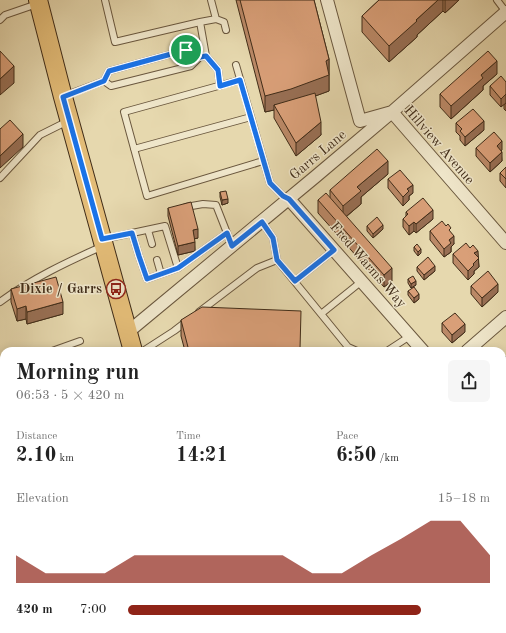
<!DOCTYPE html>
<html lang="en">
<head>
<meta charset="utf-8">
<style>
	:root { --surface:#fff; --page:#f6f6f6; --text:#222; --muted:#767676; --accent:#8f2418 }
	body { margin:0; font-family:"Old Standard TT",serif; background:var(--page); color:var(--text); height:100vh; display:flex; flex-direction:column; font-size:15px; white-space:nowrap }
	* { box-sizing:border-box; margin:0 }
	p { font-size:13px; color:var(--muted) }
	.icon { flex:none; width:22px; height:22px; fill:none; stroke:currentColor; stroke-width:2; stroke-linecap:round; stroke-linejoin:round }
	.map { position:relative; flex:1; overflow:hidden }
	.details { position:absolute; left:0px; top:347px; width:506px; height:286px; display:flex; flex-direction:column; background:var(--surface); border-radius:12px 12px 0 0; box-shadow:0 2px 10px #0003 }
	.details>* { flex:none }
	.pin { position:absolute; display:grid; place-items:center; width:34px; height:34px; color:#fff; margin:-17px; border:2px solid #fff; border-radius:50%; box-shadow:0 1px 4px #0007 }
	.round { display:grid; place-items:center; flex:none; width:42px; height:42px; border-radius:6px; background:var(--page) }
	.head { display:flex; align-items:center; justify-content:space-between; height:68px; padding:0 16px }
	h1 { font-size:22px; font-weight:800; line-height:30px }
	.stats { display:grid; grid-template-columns:repeat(3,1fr); gap:6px; height:68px; padding:4px 16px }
	.stats div { display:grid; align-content:center }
	.stats b { font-size:20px; font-weight:800 }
	.stats small { font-size:11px; font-weight:400 }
	.stats p { font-size:11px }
	.chart { height:112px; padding:8px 16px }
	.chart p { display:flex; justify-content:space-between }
	.chart svg { width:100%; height:72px; margin-top:4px; fill:var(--accent); opacity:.7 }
	ul { padding:0 16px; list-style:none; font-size:13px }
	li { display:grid; grid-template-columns:64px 48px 1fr; align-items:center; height:30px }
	li i { height:10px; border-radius:5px; background:var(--accent) }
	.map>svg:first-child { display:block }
</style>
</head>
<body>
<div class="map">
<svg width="506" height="633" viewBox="0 0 506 633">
	<rect width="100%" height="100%" fill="#e6d8ae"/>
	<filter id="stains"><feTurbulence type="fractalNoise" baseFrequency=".005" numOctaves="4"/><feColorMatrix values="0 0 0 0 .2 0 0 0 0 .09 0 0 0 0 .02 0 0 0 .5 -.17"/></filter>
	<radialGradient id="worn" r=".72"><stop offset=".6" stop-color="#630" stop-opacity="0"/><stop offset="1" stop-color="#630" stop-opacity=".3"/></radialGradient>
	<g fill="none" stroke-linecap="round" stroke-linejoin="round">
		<defs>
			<path id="lane" d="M105,0L115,42L200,22
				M211,0L216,19L200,22L206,56L218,70L220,86
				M497,0L506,12
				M216,19L224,22L226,30
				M0,20L5,15L37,4
				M236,65L270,183L283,196L289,199
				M240,80L124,112L147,196L263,161
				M104,81L111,86L191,66L200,57
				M64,96L104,81L109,71L186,50L200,57L206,56
				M134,149L251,117
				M0,178L40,135L68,121
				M186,207L203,204L216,205L227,233
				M262,222L273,238L277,260L348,347L357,351
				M148,230L152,244
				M132,233L139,256L147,279L178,268L227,233L232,246
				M104,239L165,226L178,268
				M157,260L161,274
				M295,281L334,250
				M0,302C31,279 67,262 103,246
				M199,312L257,268L277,260
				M321,314L362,281
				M52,351L80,341
				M143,351L174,331L187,321
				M387,351L410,336
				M0,369L4,367
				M401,629L402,633"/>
			<path id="street" d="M327,0L360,121L392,112L506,243
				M289,199L423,351
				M128,332L315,177L392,112L506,12
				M467,351L506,317
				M0,418L4,416
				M497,629V633"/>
			<path id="primary" d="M38,0L63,97L133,351
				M206,629L207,633"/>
		</defs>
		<use href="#lane" stroke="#6a573e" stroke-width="8"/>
		<use href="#street" stroke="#6a573e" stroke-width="14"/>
		<use href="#primary" stroke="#402c18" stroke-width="20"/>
		<use href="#lane" stroke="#efe6ca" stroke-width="6"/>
		<use href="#street" stroke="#efe6ca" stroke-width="12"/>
		<use href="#primary" stroke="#e3bc77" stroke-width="18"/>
	</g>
	<path fill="#bb8967" stroke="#402c18" d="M236,0H314L329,59V91L315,96L321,135L296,156L274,118V110L265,112Z
		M379,0H459L445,13L443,11L417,35V37L389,62L362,32V16Z
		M497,74L483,86V90L451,119L440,107V94Z
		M506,82V111L504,109V104L501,107L490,95V86Z
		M456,123L484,130L465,146L460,140V136L456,132Z
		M476,148L502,150L501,151L502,161L490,172L476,156Z
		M506,167V188L500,181V173Z
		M388,174L361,197V204L346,217L392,281L384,287L318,213V200L330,198V190Z
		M388,179L413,193L409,196V200L403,206L388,188Z
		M220,192L228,203L222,205L220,197Z
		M168,208L198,238L194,239L195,251L178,255L168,216Z
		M406,212L433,219L416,233L414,231L409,235L403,227V219L406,216Z
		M367,226L383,229L373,238L367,231Z
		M430,231L451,233L454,244L451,247V252L444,257L430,240Z
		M414,247L421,253L418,256L414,251Z
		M453,254L478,258L479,267L474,271V274L468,280L453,263Z
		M417,267L435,271L424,280L417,271Z
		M408,279L416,285L411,288L408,283Z
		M471,286L498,292L482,307L471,294Z
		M11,289L63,314L27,324L26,319L17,321L11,302Z
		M408,291L419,299L414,303L408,295Z
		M181,320L300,349L331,351H185L181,336Z
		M442,323L465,332L452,343L442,332Z
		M37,629H135L136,633H37Z
		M324,629H369L370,633H324Z
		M411,629H426V633H411Z"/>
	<path fill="#986f54" stroke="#402c18" d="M438,0H443V11L417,35V37L389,62V46L416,20Z
		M445,0H459L445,13Z
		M329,59V91L291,105H274V110L265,112V96L326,61Z
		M497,61V74L483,86V90L451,119V106L481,75Z
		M14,66V83L0,95V79Z
		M506,94V103L501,107V99Z
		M484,121V130L465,146V137Z
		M321,122V135L296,156V143Z
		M23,134V147L0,168V156Z
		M502,141V150L497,155V146Z
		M502,152V161L490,172V163Z
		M388,161V174L361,197V204L343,219V206L357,187Z
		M413,185V193L409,196V200L403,206V197L407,189Z
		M228,199V203L222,205V200Z
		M433,210V219L416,233V224Z
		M414,222V231L409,235V226Z
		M383,225V229L373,238V234Z
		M198,229V238L193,239V230Z
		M454,236V244L451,247V252L444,257V249L449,240Z
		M195,242V251L178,255V246Z
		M421,249V253L418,256V252Z
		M478,251L479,267L474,271V274L468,280V271L474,253Z
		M435,266V271L424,280V275Z
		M392,268V281L384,287V275Z
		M416,281V285L411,288V284Z
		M498,284V292L482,307V298Z
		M419,294V299L414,303V298Z
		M63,302V314L27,324V312Z
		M26,306V319L17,321V309Z
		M465,324V332L452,343V335Z
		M506,374V383L502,387V378Z
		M506,428V437L502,441V432Z
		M506,462V470L502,474V465Z
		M4,508V524L0,525V509Z"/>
	<path fill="#d99f78" stroke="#402c18" d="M240,0H314L329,59L326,61L329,75L291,89L265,96Z
		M379,0H438L416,20L417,21L389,46L362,16Z
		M0,51L14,66L0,79Z
		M488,51L497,61L481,75L483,78L451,106L440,94Z
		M501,76L506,82V94L501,99L490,86Z
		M315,93L321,122L296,143L274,105Z
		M473,109L484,121L465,137L460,131L462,129L456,123Z
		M10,120L23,134L0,156V129Z
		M494,132L502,141L497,146L502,152L490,163L476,148Z
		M377,149L388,161L357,187L361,191L343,206L330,190Z
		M506,167V179L500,173Z
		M400,170L413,185L407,189L409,191L403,197L388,179Z
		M226,191L228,199L222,200L220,192Z
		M326,193L392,268L384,275L318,200Z
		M423,198L433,210L416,224L414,222L409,226L403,219L408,214L406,212Z
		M191,202L198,229L193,230L195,242L178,246L168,208Z
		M377,217L383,225L373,234L367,226Z
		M442,221L446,226L448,224L451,228L449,230L454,236L449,240L451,243L444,249L430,231Z
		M466,243L470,248L473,245L478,251L474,253L479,258L473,264L474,265L468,271L453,254Z
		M417,244L421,249L418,252L414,247Z
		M428,257L435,266L424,275L417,267Z
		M488,271L498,284L482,298L471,286Z
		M413,276L416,281L411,284L408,279Z
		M56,277L63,302L27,312L26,306L17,309L11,289Z
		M414,287L419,294L414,298L408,291Z
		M202,307L301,311L300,349L331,348V351H189L181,320Z
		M455,313L465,324L452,335L442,323Z
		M503,355L506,357V374L502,378V356Z
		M506,406V428L502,432V409Z
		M4,429V508L0,509V430Z
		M502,450L506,455V462L502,465Z
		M38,629H135L136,633H39Z
		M325,629H369L370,633H326Z
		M411,629H426V631L412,633Z
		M444,629H462L463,633H444Z"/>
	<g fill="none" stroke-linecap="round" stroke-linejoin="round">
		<defs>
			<path id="route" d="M186,50L200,57L206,56L218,70L220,86L240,80L270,183L283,196L289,199L334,250L295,281L277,260L273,238L262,222L232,246L227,233L178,268L147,279L139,256L132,233L102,239L63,97L104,81L109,71Z"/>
		</defs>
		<use href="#route" stroke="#fff" stroke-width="8"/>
		<use href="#route" stroke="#1a73e8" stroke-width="5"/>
	</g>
	<defs>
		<symbol id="bus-ring" viewBox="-11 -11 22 22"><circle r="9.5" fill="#efe6ca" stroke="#8f2418" stroke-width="1.5"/><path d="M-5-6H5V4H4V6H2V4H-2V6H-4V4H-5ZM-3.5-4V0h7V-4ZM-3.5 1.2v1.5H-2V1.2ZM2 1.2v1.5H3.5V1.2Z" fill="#8f2418"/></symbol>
	</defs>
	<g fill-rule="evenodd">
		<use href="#bus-ring" x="105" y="278" width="22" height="22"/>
	</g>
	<g text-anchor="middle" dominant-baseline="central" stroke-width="3" stroke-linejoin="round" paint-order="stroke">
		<g font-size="14" fill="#402c18" stroke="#efe6ca">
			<text transform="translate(439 145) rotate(49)">Hillview Avenue</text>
			<text transform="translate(318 155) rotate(-40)">Garrs Lane</text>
			<text transform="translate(368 265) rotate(49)">Fred Warms Way</text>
		</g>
		<g font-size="14" font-weight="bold" fill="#402c18" stroke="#efe6ca" text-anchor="end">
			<text x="102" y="289">Dixie / Garrs</text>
		</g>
	</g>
	<rect width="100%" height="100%" filter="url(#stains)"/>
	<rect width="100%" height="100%" fill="url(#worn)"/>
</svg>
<div class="pin" style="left:186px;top:50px;background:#1e9e55"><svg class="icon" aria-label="arrive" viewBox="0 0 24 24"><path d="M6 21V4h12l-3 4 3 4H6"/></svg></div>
<section class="details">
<div class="head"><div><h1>Morning run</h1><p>06:53 · 5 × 420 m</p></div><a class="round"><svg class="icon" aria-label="share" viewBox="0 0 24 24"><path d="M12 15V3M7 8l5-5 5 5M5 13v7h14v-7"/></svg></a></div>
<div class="stats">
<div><p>Distance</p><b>2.10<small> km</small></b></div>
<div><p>Time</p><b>14:21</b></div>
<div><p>Pace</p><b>6:50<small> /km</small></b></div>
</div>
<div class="chart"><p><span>Elevation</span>15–18 m</p>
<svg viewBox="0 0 160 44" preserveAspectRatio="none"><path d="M0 44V27L10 38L20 38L30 38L40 27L50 27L60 27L70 27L80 27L90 27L100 38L110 38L120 27L130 17L140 6L150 6L160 27V44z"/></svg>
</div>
<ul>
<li><b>420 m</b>7:00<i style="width:81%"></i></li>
</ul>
</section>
</div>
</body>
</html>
